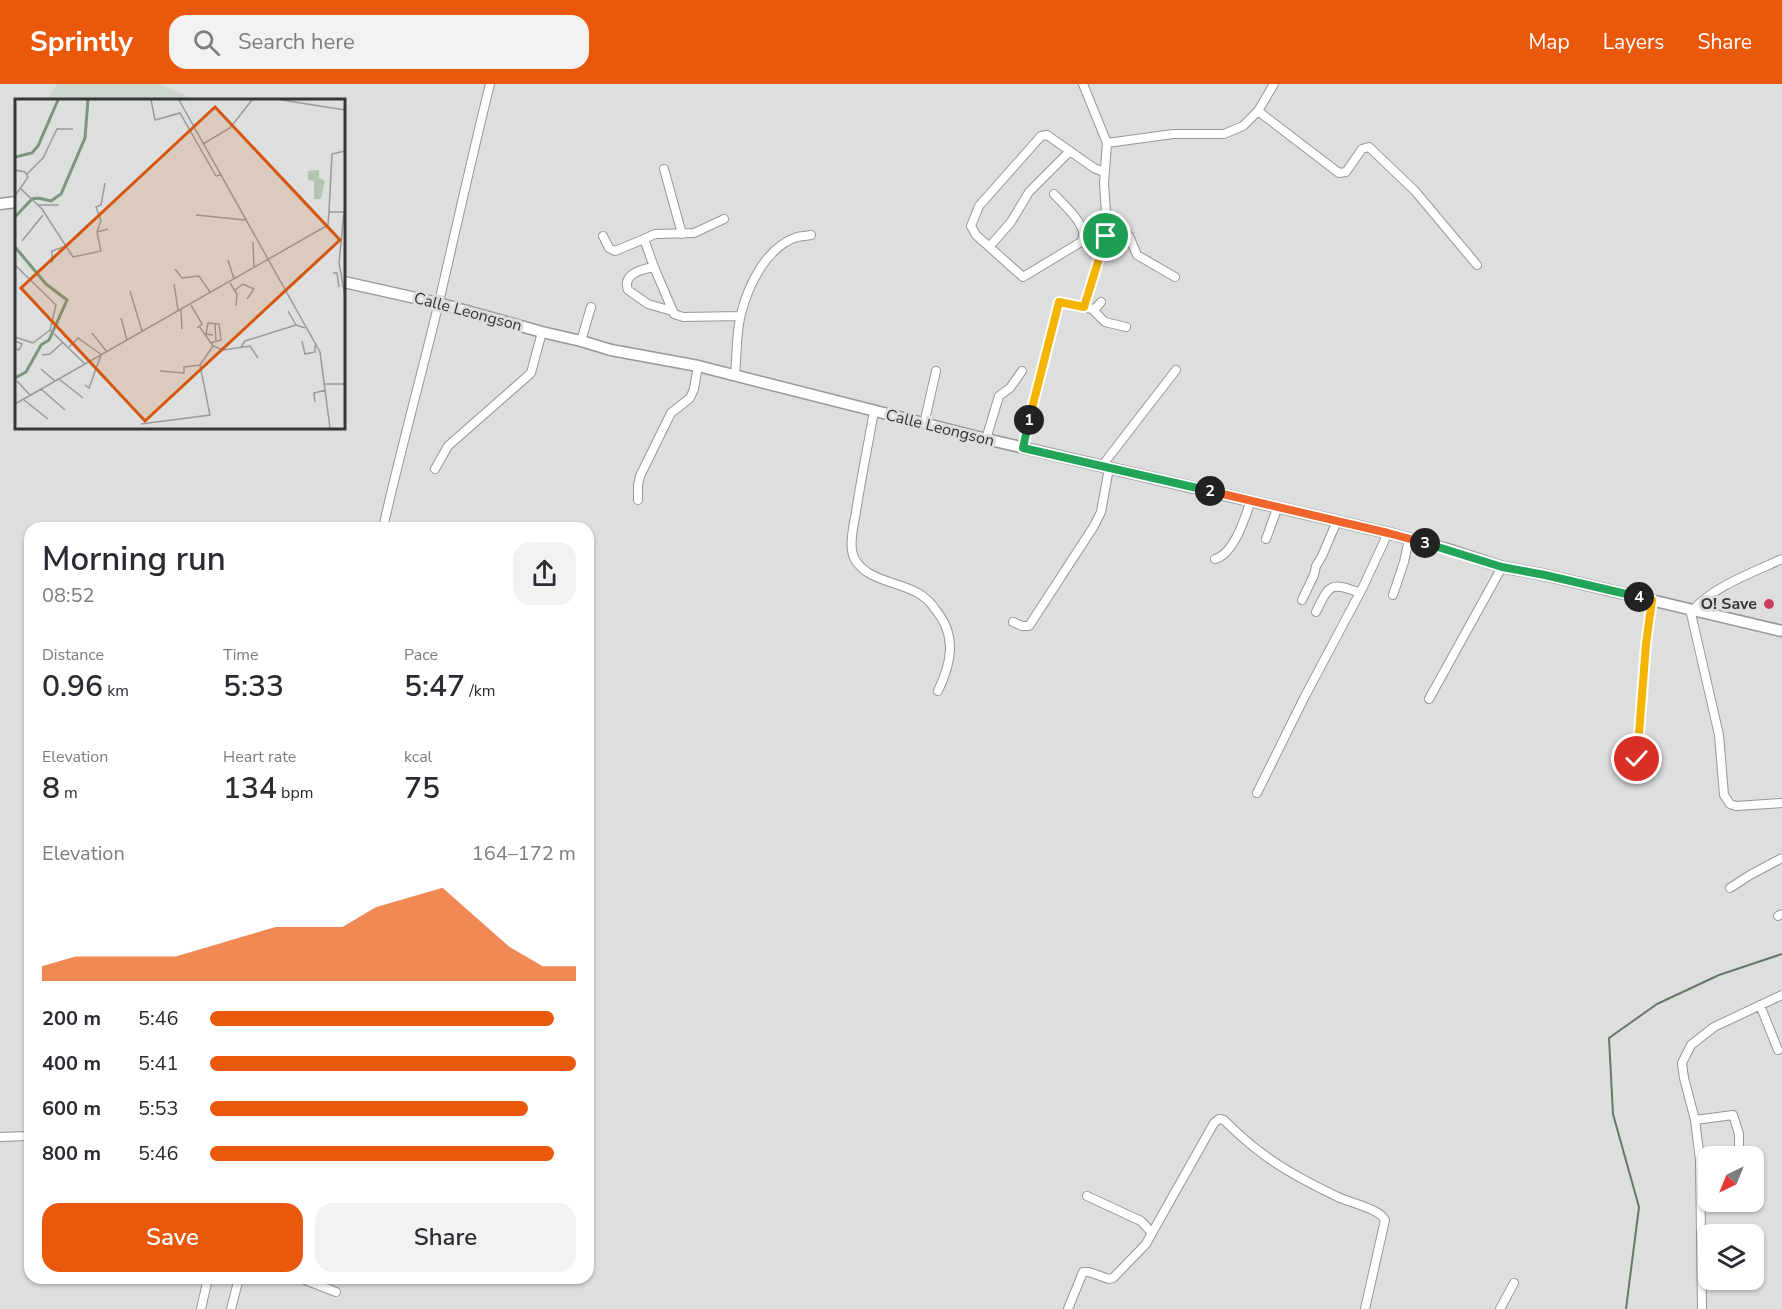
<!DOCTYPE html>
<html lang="en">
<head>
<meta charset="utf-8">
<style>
	:root { --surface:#fff; --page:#f2f2f3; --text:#2b2b33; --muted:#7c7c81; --accent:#ea580c }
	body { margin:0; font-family:"Nunito Sans",sans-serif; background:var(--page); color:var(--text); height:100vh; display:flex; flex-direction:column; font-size:22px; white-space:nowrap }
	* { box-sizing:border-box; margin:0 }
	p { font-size:20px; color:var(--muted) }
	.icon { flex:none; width:33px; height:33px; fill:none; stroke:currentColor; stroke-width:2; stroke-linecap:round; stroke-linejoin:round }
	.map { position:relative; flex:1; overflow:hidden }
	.side { position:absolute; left:24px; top:438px; width:570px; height:762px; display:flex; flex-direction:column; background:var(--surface); border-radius:18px; box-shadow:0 2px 4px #0004 }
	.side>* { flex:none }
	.needle { width:39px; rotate:223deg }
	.controls { position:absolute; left:1698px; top:1062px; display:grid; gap:12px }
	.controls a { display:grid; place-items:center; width:66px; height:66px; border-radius:12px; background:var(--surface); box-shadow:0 2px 4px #0004; font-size:30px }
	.pin { position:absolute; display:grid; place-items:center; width:51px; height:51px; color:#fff; margin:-26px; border:3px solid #fff; border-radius:50%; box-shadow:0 2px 6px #0007 }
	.km { position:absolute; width:30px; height:30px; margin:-15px; border-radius:50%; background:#222; color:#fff; font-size:16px; line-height:30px; text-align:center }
	.round { display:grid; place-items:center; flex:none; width:63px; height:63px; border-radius:18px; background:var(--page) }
	.overview { display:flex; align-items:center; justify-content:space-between; height:102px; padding:0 18px }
	h1 { font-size:33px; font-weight:600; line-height:45px }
	.stats { display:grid; grid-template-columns:repeat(3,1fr); gap:9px; height:102px; padding:6px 18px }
	.stats div { display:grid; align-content:center }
	.stats b { font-size:30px; font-weight:600 }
	.stats small { font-size:16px; font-weight:400 }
	.stats p { font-size:16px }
	.chart { height:168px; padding:12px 18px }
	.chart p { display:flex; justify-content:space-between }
	.chart svg { width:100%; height:108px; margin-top:6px; fill:var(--accent); opacity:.7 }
	.button { display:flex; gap:12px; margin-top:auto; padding:12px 18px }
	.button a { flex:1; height:69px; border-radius:18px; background:var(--accent); color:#fff; font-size:24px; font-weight:600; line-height:69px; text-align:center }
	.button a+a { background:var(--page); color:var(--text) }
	ul { padding:0 18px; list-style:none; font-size:20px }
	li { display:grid; grid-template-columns:96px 72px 1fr; align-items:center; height:45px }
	li i { height:15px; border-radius:8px; background:var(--accent) }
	header { display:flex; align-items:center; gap:36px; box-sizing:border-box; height:84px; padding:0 30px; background:var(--accent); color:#fff }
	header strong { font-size:28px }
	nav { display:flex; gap:33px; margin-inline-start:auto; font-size:21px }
	.search { width:420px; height:54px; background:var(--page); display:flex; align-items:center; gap:15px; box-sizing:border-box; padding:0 21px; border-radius:18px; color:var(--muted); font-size:22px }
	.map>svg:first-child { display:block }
</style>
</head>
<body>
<header>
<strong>Sprintly</strong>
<div class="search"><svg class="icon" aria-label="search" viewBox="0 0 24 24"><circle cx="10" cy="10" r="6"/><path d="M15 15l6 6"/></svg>Search here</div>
<nav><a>Map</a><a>Layers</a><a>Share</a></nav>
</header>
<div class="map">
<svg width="1782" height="1225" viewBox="0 0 1782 1225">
	<rect width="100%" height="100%" fill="#dcdfdd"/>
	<path fill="#cdd6cd" d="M57,0H159L197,16H46Z"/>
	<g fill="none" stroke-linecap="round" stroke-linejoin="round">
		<path stroke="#667967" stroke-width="2" d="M1626,1225L1639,1123L1613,1030L1609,954L1657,920L1719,891L1782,870"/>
		<defs>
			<path id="minor" d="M1083,0L1107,59L1104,99L1107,144L1105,158L1084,223
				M1274,0L1258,27L1339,89L1346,88L1362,65L1369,63L1415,107L1477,181
				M1107,59L1173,50H1224L1243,42L1258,27
				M664,85L682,150
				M1054,110C1064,121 1091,144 1081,158L1023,193L976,151L971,142L979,122L1041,52L1047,51L1094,84L1104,88
				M724,135L694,149L655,150L644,155L654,183L674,230L683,233L740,232
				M1084,150L1106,152
				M603,152L609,164L615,167L644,155
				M1105,158L1122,152H1129L1137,171L1175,193
				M990,162L1011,138L1029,108L1070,67
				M654,183C642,185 622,190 628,206L648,220L672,227
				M1092,225L1105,238L1126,243
				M581,257L591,223
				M735,291C737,271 736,249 741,230C748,202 766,163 797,153C801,152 806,152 811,151
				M874,327C868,361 861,395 856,428C854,440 850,454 852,466C853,476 859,482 867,488C882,498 902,500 918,509C925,513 931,519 935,525C957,551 952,578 938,607
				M924,340L936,287
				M986,355L999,312L1010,304L1022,287
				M1023,364L1059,218L1092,225L1096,224L1101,218
				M1101,383L1176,286
				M435,385L448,362L531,289L542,248
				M638,416V401L640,392L671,329L690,314L694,305L698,282
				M383,444C400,368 421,293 439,218C456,145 472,72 490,0
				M1266,455L1278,422
				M1215,475C1234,470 1245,434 1251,416
				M1393,511L1404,478L1409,455
				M1302,516L1314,491L1316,482L1322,472L1337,437
				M1690,525L1719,651L1724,711L1730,720L1736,722L1782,719
				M1693,526C1714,502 1754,488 1782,475
				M1316,528C1329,501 1330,497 1360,509
				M1013,538L1022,542H1029L1094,442L1101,428L1109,384
				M1429,615L1502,483
				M1637,675L1646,560L1652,516
				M1257,709L1304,614L1363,503L1388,449
				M588,782H589
				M1730,804L1750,791L1782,774
				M1778,832L1782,830
				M1760,921L1778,966
				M1695,1036L1733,1031L1739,1050V1072
				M0,1053L30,1052
				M1087,1112L1141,1137L1152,1149L1214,1039L1219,1035L1224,1036C1236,1048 1249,1060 1263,1070C1285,1087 1311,1100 1336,1112C1349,1119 1379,1124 1385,1136L1365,1225
				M300,1194L336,1208
				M201,1225L208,1194
				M231,1225L239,1194
				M1068,1225L1083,1188H1089L1109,1195L1113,1194L1146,1160L1152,1149
				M1500,1225L1514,1199
				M1702,1225L1700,1076L1695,1036L1684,994L1682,979L1691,961L1714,943L1782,911"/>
			<path id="major" d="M0,120L16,118
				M344,198L438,219L542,248L581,257L611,266L698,282L986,355L1388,449L1447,465L1502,483L1545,491L1782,547"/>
		</defs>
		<use href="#minor" stroke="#959895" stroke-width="10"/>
		<use href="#major" stroke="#959895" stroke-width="13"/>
		<use href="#minor" stroke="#fff" stroke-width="8"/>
		<use href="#major" stroke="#fff" stroke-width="10"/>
	</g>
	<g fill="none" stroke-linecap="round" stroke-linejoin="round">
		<defs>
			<path id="split-1" d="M1029,336L1059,218L1084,223L1106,152"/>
			<path id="split-2" d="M1029,336L1023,364L1210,407"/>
			<path id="split-3" d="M1210,407L1388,449L1425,459"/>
			<path id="split-4" d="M1425,459L1502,483L1545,491L1639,513"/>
			<path id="split-5" d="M1637,675L1646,560L1652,516L1639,513"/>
		</defs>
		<use href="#split-1" stroke="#fff" stroke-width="12"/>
		<use href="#split-2" stroke="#fff" stroke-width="12"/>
		<use href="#split-3" stroke="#fff" stroke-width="12"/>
		<use href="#split-4" stroke="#fff" stroke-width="12"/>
		<use href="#split-5" stroke="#fff" stroke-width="12"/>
		<use href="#split-1" stroke="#f5b400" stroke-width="8"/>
		<use href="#split-2" stroke="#22a559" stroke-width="8"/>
		<use href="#split-3" stroke="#f0652b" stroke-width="8"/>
		<use href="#split-4" stroke="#22a559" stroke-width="8"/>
		<use href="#split-5" stroke="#f5b400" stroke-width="8"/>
	</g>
	<circle fill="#cc3d5f" stroke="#dcdfdd" stroke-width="2" cx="1769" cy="520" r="6"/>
	<g text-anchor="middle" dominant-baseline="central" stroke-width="6" stroke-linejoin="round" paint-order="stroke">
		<g font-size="16" fill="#353635" stroke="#dcdfdd">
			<text transform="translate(468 228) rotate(15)">Calle Leongson</text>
			<text transform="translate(940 344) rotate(14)">Calle Leongson</text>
		</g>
		<g font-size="16" font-weight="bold" fill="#353635" stroke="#dcdfdd" text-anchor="end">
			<text x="1757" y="520">O! Save</text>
		</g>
	</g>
	<g transform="translate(15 15)">
		<rect width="330" height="330" fill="#dcdfdd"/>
		<path d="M304,71V79L310,82L306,100H299V82L293,81V72Z" fill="#b3c4b3"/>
		<path fill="none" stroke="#7b967c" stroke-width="3" d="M0,58L17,54L23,47L43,1M23,99L36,102L46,95L70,39L73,1M0,118L17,100L23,99M0,148L31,185L52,201L34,241L26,246L11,273L0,279"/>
		<path fill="none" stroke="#999b9a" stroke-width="1.5" d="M136,1L140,21L165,14L201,77L206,76M164,1L305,253L315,329M267,1L330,11M188,45L215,29L237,1M0,71L10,73L13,78L0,97M12,75L28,59L42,30H58M6,90L27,110L58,158L86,152L82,133L93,130M22,106H44M314,113L317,55L330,52M181,116L230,121M313,126L314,113H329L324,164L330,197M82,133L86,122L81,108L86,106L90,84M7,142L28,116M238,143L239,168M213,161L219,180M37,164V152L51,147M0,166L41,206L35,231M160,170L167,179L184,177L195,193M318,174H322L324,188M215,184L222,195L221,207M159,185L163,211M220,191L228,185L239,190L232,200M115,192L127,232M176,206L187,225L182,229M166,211L167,230M273,212L281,226L290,229M106,219L112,241M200,224L201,243M184,227L198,247L208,251L235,247L243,259M35,231L70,265M77,234L92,253M0,238L18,244L35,231M0,242L7,245L4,251L0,249M287,242L290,255L300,253V246M195,244L206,241L204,225L193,224L191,235L198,236M54,248L63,239L87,256M226,248L230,242L281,226M27,256L35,255L48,243M185,266L198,247M26,270L40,282M44,280L68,299M2,282L15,296M310,285H330M70,286L74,289L86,256M26,290L50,311M9,301L33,320M300,303L299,294L311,291M0,305L313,126M126,325L195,316L185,266L169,268V274L145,272"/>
		<path fill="#d65610" fill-opacity="0.15" stroke="#d65610" stroke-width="3" d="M200,8L325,141L130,322L6,189Z"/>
		<rect width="330" height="330" fill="none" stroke="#353635" stroke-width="3"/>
	</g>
</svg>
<div class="controls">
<a><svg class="needle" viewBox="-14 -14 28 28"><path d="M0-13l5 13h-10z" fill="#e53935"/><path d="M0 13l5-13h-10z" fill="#7c7c81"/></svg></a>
<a><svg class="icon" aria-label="layers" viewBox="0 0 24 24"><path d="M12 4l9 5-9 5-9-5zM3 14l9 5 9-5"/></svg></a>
</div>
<div class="pin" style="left:1106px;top:152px;background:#1e9e55"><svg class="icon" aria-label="arrive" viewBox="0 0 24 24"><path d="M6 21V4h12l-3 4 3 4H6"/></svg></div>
<div class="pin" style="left:1637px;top:675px;background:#d93025"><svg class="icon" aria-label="check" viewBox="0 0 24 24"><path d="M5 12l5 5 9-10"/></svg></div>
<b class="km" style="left:1029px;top:336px">1</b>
<b class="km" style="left:1210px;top:407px">2</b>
<b class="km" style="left:1425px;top:459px">3</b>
<b class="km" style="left:1639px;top:513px">4</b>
<section class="side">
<div class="overview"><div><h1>Morning run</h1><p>08:52</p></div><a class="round"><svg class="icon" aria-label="share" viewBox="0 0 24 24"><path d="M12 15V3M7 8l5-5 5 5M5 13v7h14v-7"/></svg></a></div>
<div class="stats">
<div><p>Distance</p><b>0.96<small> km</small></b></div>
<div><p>Time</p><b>5:33</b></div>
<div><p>Pace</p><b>5:47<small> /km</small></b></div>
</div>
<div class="stats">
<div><p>Elevation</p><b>8<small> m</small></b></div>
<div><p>Heart rate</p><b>134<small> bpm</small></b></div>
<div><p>kcal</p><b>75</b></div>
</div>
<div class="chart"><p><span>Elevation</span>164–172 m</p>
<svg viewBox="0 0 160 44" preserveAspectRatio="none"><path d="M0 44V38L10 34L20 34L30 34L40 34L50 30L60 26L70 22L80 22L90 22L100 14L110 10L120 6L130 18L140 30L150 38L160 38V44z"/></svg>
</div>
<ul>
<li><b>200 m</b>5:46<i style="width:94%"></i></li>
<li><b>400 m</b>5:41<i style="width:100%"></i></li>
<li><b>600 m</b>5:53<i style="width:87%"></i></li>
<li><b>800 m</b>5:46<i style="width:94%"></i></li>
</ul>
<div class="button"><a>Save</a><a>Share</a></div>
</section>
</div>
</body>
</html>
